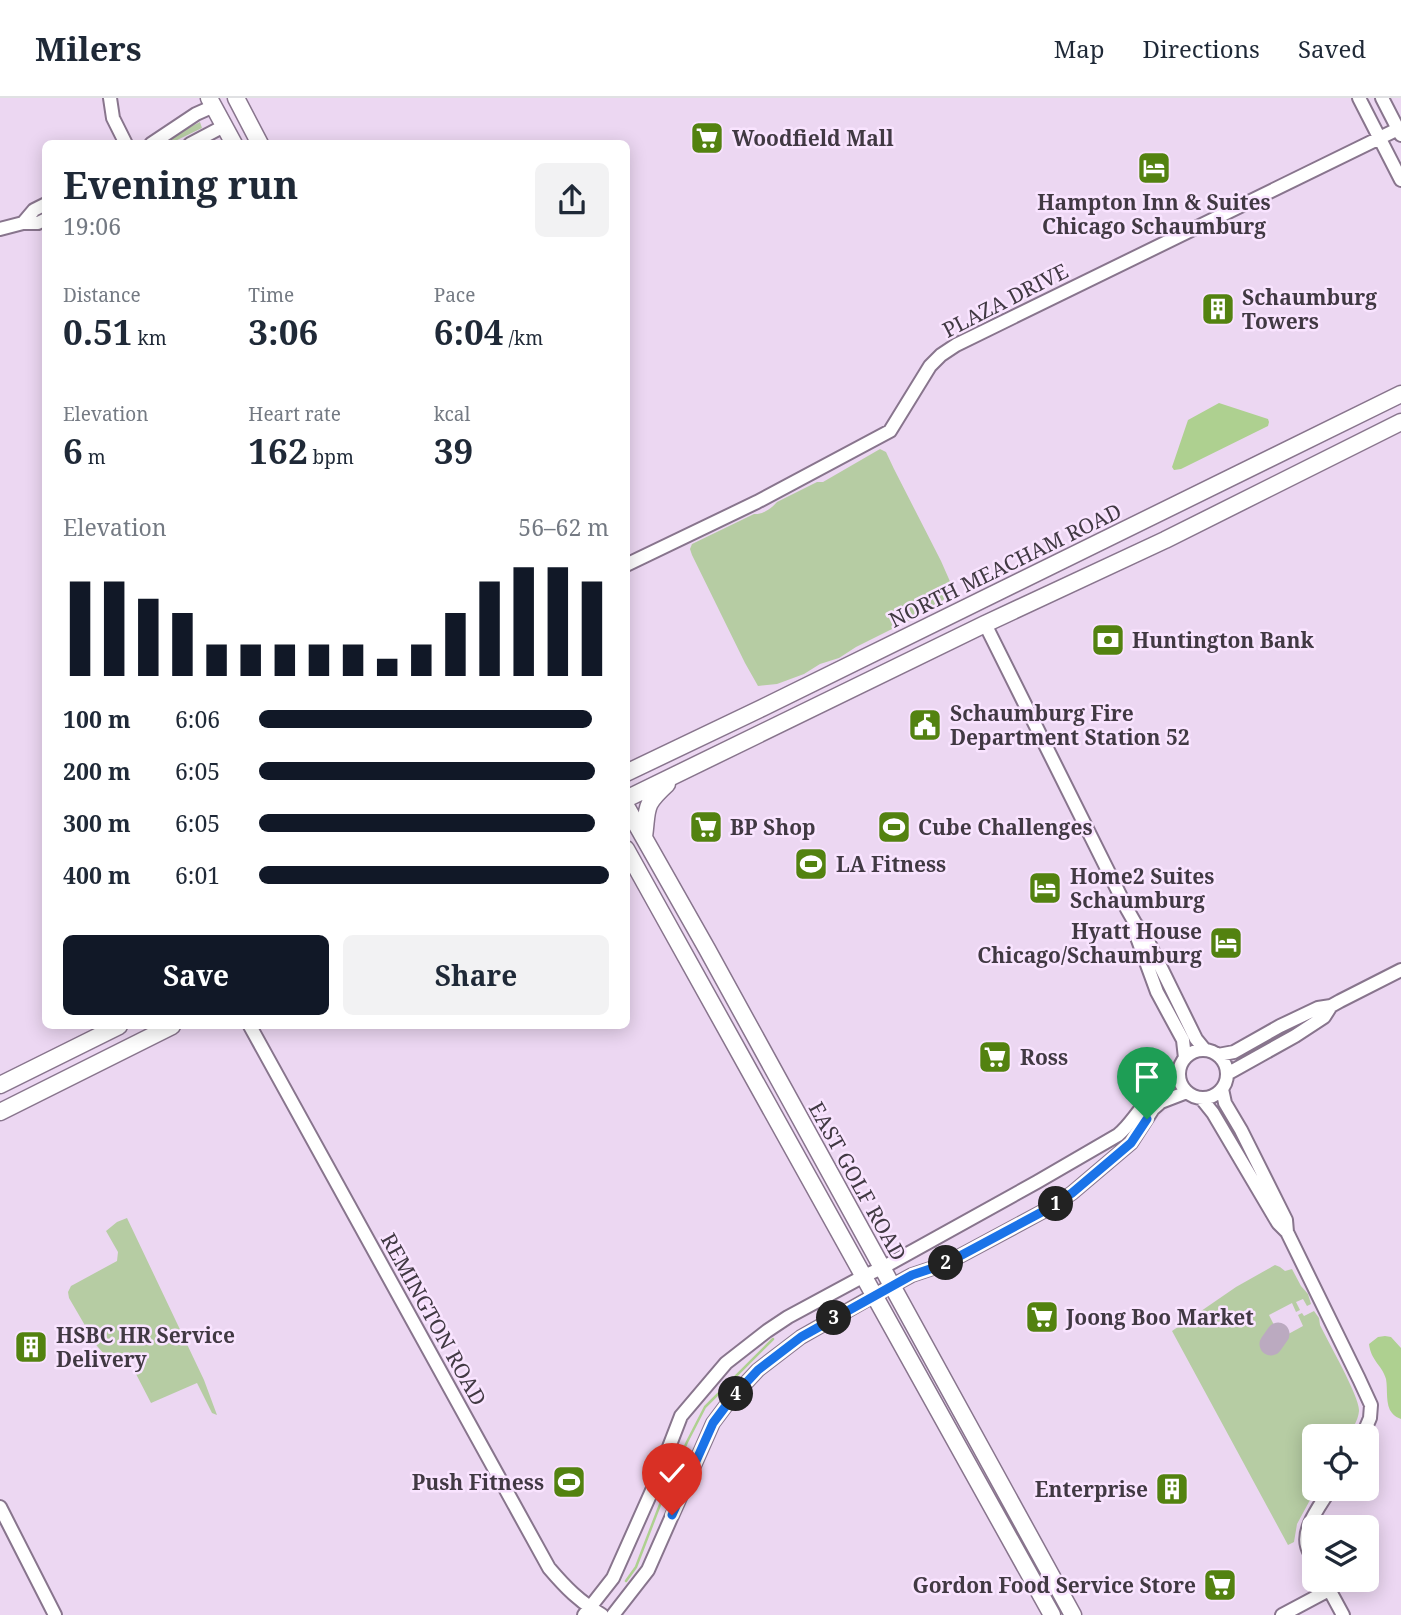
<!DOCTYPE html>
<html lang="en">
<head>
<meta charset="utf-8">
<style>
	:root { --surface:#fff; --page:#f2f2f3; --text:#1f2937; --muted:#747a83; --line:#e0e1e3; --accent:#111827 }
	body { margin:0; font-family:"Noto Serif",serif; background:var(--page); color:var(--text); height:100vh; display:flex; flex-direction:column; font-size:26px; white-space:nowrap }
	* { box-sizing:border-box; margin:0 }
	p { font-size:23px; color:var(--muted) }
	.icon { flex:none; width:38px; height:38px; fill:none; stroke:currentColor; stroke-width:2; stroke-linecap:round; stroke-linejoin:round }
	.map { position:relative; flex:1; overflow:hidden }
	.sheet { position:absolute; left:42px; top:42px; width:588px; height:889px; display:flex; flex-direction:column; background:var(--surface); border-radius:10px; box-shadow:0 4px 18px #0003 }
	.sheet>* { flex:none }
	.controls { position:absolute; left:1302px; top:1326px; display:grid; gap:14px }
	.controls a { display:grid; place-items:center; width:77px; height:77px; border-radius:10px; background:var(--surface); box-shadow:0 4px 18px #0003; font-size:35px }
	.pin { position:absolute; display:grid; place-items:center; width:60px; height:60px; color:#fff; margin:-72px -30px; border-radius:50% 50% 50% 0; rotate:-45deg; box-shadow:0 0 7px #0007 }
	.pin .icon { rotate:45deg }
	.km { position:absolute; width:35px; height:35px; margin:-18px; border-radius:50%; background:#222; color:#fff; font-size:19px; line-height:35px; text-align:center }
	.round { display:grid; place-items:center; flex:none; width:74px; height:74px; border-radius:10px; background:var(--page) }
	.overview { display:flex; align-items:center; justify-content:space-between; height:119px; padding:0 21px }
	h1 { font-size:38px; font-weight:700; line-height:52px }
	.stats { display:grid; grid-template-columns:repeat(3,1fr); gap:10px; height:119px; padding:7px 21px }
	.stats div { display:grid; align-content:center }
	.stats b { font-size:35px; font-weight:700 }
	.stats small { font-size:19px; font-weight:400 }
	.stats p { font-size:19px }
	.chart { height:196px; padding:14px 21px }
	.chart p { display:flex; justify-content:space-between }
	.chart svg { width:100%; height:126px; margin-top:7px; stroke:var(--accent); stroke-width:6 }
	.cta { display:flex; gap:14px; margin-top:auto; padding:14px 21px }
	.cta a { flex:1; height:80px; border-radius:10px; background:var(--accent); color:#fff; font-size:28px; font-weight:700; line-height:80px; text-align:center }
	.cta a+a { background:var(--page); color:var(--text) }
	ul { padding:0 21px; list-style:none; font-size:23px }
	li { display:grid; grid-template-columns:112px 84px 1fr; align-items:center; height:52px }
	li i { height:18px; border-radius:9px; background:var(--accent) }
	header { display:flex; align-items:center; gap:42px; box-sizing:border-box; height:98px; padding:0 35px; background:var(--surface); border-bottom:2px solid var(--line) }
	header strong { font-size:33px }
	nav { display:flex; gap:38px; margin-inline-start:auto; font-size:24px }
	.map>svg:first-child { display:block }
</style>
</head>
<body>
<header>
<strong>Milers</strong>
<nav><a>Map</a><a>Directions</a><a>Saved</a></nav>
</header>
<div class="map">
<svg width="1401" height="1517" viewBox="0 0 1401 1517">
	<rect width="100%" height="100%" fill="#ecd7f2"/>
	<path fill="#b6cca3" d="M200,24L202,30L171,45L161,46L170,39Z
		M880,351L886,354L894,371L941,463L952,488L953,495L945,500L938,508L856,549L839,560L820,566L804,576L777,586L758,588L745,565L692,457L690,451L692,446L754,416C762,417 772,410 777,404L817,384H823Z
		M127,1120L204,1282L217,1317L212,1315L197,1285L151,1305L136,1276L141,1262L137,1256C127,1260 123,1262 113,1256L106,1258L97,1248L69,1200L68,1194L71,1188L117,1163L118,1154L106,1133L117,1124Z
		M1275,1167L1280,1169L1285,1173L1292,1171L1301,1188L1308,1196L1311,1206L1307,1208L1303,1201L1296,1204L1300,1212L1296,1214L1292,1205L1269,1217L1278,1235L1270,1245L1269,1242L1265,1244L1269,1252L1273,1250L1271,1247L1279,1237L1281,1240L1303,1228L1298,1217L1302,1215L1304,1218L1314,1213L1319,1220L1320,1227C1328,1244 1360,1299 1359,1313C1358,1323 1352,1331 1348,1339H1314V1391H1316L1297,1426L1294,1444L1288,1447L1172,1233L1236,1189Z"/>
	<path fill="#aed090" d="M1219,305L1268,321L1269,324L1268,328L1181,371L1174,372L1172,369L1188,322Z
		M1385,1238L1391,1239L1401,1250V1321C1398,1320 1394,1318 1392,1315C1385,1307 1388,1291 1386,1281C1382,1267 1371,1263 1369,1246L1378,1239Z"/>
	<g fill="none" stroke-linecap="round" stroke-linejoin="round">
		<path stroke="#aed090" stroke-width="2.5" d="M626,1483L636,1469L666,1391L687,1344L705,1309L773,1241"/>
		<path stroke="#bbaac0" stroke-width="23" d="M1271,1246L1278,1236"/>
		<defs>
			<path id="minor" d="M110,0L113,20L126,46
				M1359,0L1401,82
				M1382,0L1401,37
				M151,46L196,16L214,8
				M190,46L224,28
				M23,125L34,112L46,106
				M0,131L23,125H38L46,121
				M626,467L757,404L890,333L930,268L941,257L956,247L1398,31
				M985,526L1127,811L1135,825L1145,837L1196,941L1205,952
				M1135,826V834L1157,894L1183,942L1185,960
				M250,928L549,1470C566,1490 579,1503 602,1517
				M1179 976a24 24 0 1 1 48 0a24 24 0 1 1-48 0Z
				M1218,957L1234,954L1280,928L1318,910L1331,908
				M1227,976L1295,938L1324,919L1331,908L1340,903L1401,872
				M1222,991L1225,1005L1241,1032L1286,1122L1287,1134
				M1201,1000L1213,1015L1278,1125L1287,1134L1359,1281L1371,1307L1370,1320L1362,1339
				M0,1409L55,1517
				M1314,1463C1312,1459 1308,1453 1307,1448C1302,1429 1321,1407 1330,1391
				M1324,1482L1343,1517
				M584,1517L613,1480L654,1388L681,1318L726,1265L767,1233L788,1219L864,1178L882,1170L1037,1084L1118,1037C1129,1028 1135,1017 1145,1006C1155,994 1167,984 1179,974
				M613,1517L648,1472L713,1325L731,1301L758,1272L801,1239L875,1197L912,1177L945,1166L1053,1108L1072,1095L1131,1045L1153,1011L1161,1004L1187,994
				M1282,1517L1329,1492"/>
			<path id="major" d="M209,0L234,46
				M236,0L260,46
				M626,675L762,610L1401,296
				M626,701L985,526L1165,442L1401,324
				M626,708L707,851L1073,1517
				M644,739C648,709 643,708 667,686
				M626,751L1052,1517
				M0,987L119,928
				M0,1014L172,928"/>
		</defs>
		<use href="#minor" stroke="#88758d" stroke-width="16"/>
		<use href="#major" stroke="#88758d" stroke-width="19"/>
		<use href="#minor" stroke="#fff" stroke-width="12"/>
		<use href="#major" stroke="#fff" stroke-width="16"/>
	</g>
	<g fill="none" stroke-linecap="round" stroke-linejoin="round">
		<defs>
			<path id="route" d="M672,1417L713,1325L731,1301L758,1272L801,1239L912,1177L945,1166L1053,1108L1072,1095L1131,1045L1147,1021"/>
		</defs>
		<use href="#route" stroke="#fff" stroke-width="14"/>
		<use href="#route" stroke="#1a73e8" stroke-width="9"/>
	</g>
	<defs>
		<symbol id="supermarket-square" viewBox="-11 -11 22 22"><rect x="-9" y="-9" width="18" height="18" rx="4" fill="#538210" stroke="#f9e4ff"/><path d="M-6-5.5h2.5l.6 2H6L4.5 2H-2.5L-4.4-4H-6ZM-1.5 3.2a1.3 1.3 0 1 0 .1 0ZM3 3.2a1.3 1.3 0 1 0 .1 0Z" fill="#fff"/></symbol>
		<symbol id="hotel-square" viewBox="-11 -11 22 22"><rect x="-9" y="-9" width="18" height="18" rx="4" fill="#538210" stroke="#f9e4ff"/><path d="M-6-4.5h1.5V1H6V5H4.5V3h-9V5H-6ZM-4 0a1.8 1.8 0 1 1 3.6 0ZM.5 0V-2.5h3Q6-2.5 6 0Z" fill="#fff"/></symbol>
		<symbol id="building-square" viewBox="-11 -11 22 22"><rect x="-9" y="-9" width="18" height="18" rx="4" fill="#538210" stroke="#f9e4ff"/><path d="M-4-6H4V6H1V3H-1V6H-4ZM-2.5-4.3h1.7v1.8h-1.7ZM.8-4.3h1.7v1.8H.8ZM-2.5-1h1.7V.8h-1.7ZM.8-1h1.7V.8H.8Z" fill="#fff"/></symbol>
		<symbol id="bank-square" viewBox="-11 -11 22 22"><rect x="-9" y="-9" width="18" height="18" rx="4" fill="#538210" stroke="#f9e4ff"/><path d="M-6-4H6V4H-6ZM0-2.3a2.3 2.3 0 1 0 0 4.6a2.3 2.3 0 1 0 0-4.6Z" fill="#fff"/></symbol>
		<symbol id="civic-square" viewBox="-11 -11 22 22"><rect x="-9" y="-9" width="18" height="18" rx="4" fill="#538210" stroke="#f9e4ff"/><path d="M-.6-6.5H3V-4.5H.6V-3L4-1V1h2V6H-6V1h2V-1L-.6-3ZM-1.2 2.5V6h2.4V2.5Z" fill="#fff"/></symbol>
		<symbol id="stadium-square" viewBox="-11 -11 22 22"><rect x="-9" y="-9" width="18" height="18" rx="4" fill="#538210" stroke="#f9e4ff"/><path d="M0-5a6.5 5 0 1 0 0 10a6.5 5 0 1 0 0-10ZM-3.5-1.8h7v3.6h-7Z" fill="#fff"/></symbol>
	</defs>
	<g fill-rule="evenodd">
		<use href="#supermarket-square" x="688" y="21" width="38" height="38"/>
		<use href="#hotel-square" x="1135" y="51" width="38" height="38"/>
		<use href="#building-square" x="1199" y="192" width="38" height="38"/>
		<use href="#bank-square" x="1089" y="523" width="38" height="38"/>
		<use href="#civic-square" x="906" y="608" width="38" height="38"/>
		<use href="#supermarket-square" x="687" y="710" width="38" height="38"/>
		<use href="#stadium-square" x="875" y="710" width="38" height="38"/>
		<use href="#stadium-square" x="792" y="747" width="38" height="38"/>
		<use href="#hotel-square" x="1026" y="771" width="38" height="38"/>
		<use href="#hotel-square" x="1207" y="826" width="38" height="38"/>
		<use href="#supermarket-square" x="976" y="940" width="38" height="38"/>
		<use href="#supermarket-square" x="1023" y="1200" width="38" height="38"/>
		<use href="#building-square" x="12" y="1230" width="38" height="38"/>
		<use href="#stadium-square" x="550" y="1365" width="38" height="38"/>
		<use href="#building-square" x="1153" y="1372" width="38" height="38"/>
		<use href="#supermarket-square" x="1201" y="1468" width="38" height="38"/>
	</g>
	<g text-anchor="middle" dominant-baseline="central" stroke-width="5" stroke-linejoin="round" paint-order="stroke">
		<g font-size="21" font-weight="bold" fill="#413943" stroke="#f9e4ff" text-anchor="start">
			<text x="732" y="40">Woodfield Mall</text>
			<text x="1154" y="104" text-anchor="middle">Hampton Inn &amp; Suites<tspan x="1154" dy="24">Chicago Schaumburg</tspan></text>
			<text x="1242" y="199">Schaumburg<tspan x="1242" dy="24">Towers</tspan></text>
			<text x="1132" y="542">Huntington Bank</text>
			<text x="950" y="615">Schaumburg Fire<tspan x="950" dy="24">Department Station 52</tspan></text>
			<text x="730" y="729">BP Shop</text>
			<text x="918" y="729">Cube Challenges</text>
			<text x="836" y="766">LA Fitness</text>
			<text x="1070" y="778">Home2 Suites<tspan x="1070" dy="24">Schaumburg</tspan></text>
			<text x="1202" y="833" text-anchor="end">Hyatt House<tspan x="1202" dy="24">Chicago/Schaumburg</tspan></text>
			<text x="1020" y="959">Ross</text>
			<text x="1066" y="1219">Joong Boo Market</text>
			<text x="56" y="1237">HSBC HR Service<tspan x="56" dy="24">Delivery</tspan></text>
			<text x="544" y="1384" text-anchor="end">Push Fitness</text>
			<text x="1148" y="1391" text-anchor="end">Enterprise</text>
			<text x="1196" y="1487" text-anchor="end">Gordon Food Service Store</text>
		</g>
		<g font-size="21" fill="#413943" stroke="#f9e4ff">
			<text transform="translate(1005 202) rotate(-27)">PLAZA DRIVE</text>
			<text transform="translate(1005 467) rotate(-26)">NORTH MEACHAM ROAD</text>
			<text transform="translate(858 1083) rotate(61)">EAST GOLF ROAD</text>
			<text transform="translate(434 1221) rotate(61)">REMINGTON ROAD</text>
		</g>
	</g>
</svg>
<div class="controls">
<a><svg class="icon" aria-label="locate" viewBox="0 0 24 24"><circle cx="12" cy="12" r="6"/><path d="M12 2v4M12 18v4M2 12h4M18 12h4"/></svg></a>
<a><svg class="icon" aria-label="layers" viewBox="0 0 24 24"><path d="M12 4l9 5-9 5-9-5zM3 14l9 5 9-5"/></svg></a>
</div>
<div class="pin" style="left:1147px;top:1021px;background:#1e9e55"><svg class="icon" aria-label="arrive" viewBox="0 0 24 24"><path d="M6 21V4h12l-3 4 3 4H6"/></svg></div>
<div class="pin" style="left:672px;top:1417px;background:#d93025"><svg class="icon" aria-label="check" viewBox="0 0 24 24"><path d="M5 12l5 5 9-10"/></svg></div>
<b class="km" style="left:1056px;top:1106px">1</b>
<b class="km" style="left:946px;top:1165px">2</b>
<b class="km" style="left:834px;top:1220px">3</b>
<b class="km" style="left:736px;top:1296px">4</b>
<section class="sheet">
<div class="overview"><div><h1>Evening run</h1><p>19:06</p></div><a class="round"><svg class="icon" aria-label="share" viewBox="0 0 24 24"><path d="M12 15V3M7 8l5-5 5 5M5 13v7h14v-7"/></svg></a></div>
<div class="stats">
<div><p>Distance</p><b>0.51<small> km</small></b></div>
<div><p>Time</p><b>3:06</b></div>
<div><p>Pace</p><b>6:04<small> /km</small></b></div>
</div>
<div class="stats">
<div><p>Elevation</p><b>6<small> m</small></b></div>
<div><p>Heart rate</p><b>162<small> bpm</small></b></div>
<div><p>kcal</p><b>39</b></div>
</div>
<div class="chart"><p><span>Elevation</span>56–62 m</p>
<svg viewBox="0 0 160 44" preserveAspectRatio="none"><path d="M5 44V11M15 44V11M25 44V17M35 44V22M45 44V33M55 44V33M65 44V33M75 44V33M85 44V33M95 44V38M105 44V33M115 44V22M125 44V11M135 44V6M145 44V6M155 44V11"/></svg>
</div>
<ul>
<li><b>100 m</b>6:06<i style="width:95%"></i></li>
<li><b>200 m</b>6:05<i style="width:96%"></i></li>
<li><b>300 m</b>6:05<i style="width:96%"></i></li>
<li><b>400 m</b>6:01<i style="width:100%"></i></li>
</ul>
<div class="cta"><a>Save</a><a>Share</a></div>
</section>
</div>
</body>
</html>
